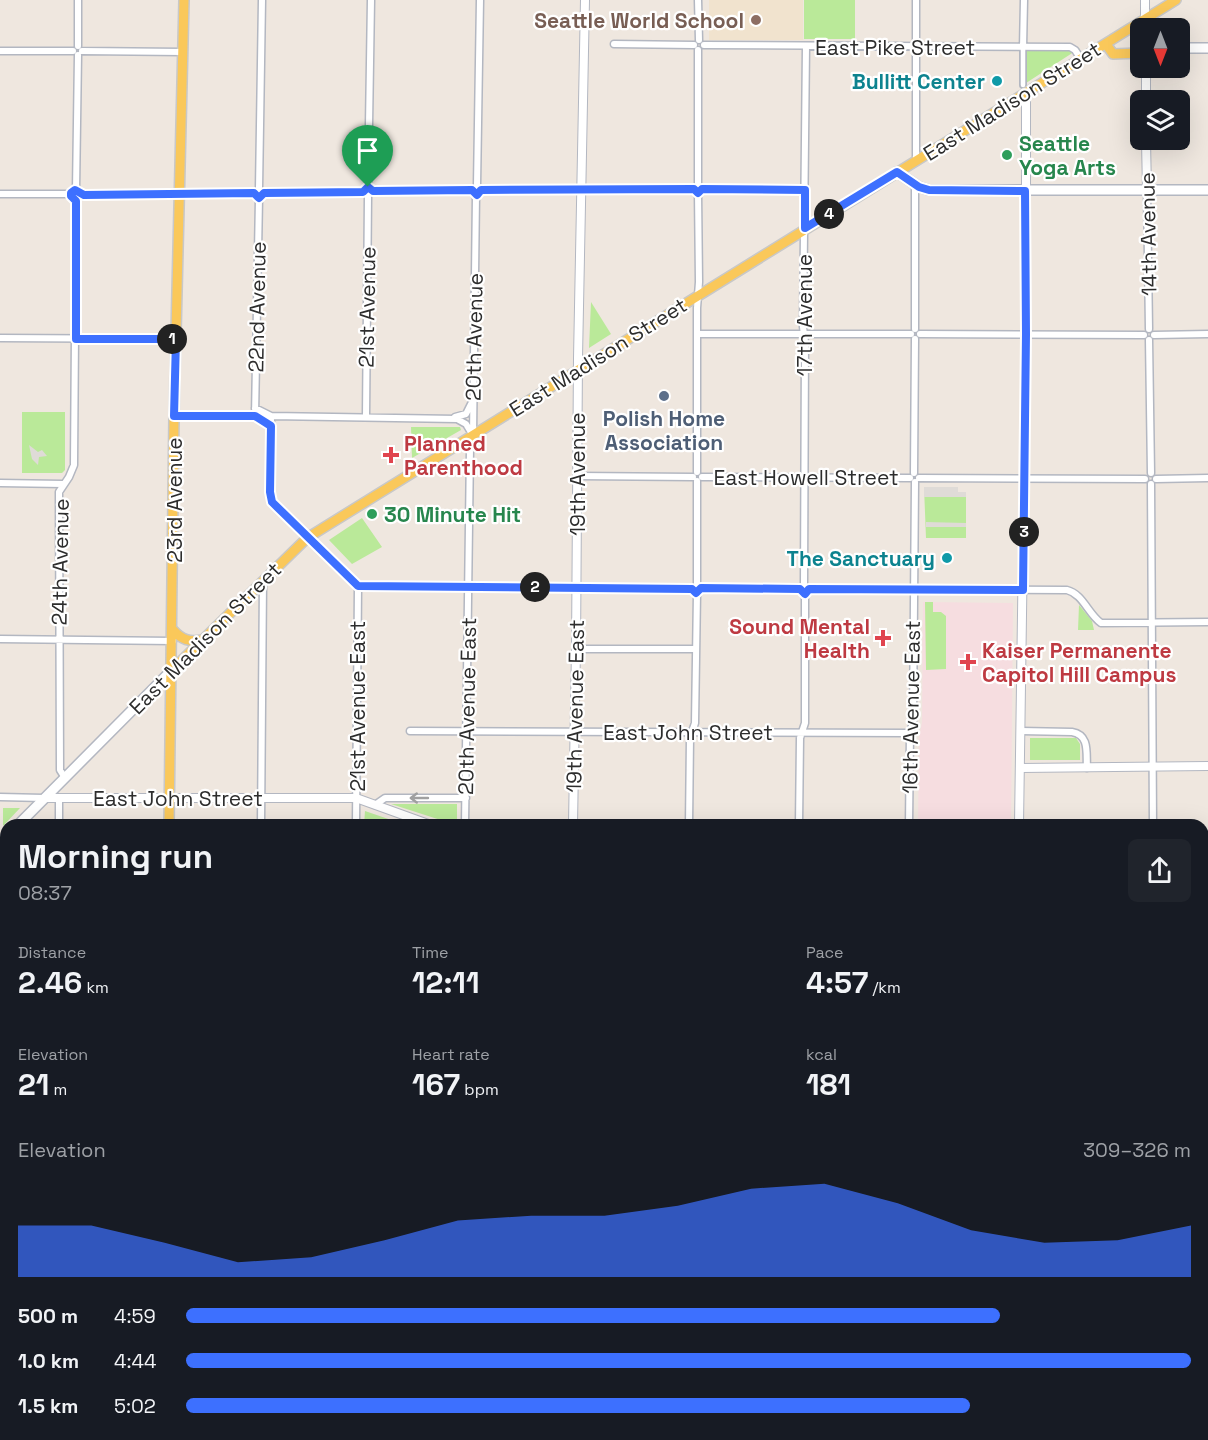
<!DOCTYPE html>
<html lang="en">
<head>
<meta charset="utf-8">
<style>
	:root { --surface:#171b24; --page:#20242c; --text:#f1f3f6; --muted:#9ea1a6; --accent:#3d70ff }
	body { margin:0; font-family:"Space Grotesk",sans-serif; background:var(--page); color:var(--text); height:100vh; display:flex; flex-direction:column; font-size:22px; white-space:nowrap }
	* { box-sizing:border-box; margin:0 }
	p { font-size:20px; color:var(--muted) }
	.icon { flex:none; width:33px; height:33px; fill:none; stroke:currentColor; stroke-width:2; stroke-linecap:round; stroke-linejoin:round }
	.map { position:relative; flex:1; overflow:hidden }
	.drawer { position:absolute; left:0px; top:819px; width:1209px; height:621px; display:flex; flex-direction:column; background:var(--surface); border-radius:18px 18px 0 0; box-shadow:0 6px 24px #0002 }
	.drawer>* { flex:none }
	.needle { width:39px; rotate:180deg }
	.tools { position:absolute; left:1130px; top:18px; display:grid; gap:12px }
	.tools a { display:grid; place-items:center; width:60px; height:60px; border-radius:9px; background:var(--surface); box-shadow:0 6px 24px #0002; font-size:30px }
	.pin { position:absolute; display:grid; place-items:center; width:51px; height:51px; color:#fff; margin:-62px -26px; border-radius:50% 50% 50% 0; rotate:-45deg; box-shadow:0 0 6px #0007 }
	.pin .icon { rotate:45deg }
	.km { position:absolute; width:30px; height:30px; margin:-15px; border-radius:50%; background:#222; color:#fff; font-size:16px; line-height:30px; text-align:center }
	.round { display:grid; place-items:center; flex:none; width:63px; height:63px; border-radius:9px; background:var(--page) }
	.headline { display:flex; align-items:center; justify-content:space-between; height:102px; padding:0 18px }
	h1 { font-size:33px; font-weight:800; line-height:45px }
	.stats { display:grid; grid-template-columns:repeat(3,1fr); gap:9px; height:102px; padding:6px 18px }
	.stats div { display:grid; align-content:center }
	.stats b { font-size:30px; font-weight:800 }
	.stats small { font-size:16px; font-weight:400 }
	.stats p { font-size:16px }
	.chart { height:168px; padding:12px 18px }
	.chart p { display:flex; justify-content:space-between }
	.chart svg { width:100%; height:108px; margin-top:6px; fill:var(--accent); opacity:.7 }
	ul { padding:0 18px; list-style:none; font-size:20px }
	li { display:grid; grid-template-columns:96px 72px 1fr; align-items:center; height:45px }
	li i { height:15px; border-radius:8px; background:var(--accent) }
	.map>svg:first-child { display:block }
</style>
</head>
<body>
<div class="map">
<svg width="1208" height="1440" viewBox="0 0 1208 1440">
	<rect width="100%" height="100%" fill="#efe7df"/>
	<path fill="#f1e3ce" d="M709,0H803V40H709Z
		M264,1434H352V1440H264Z
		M578,1434H676V1440H578Z"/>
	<path fill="#f6dde0" d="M923,602L1013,603L1011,825L918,824L919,738L922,722Z"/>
	<path fill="#bae999" d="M804,0H855V39H804Z
		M1023,48H1080L1023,85Z
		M591,302L611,334L589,348Z
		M22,412H65V470L62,473H22Z
		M411,427H460L461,430L412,458Z
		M924,487H958V492H966V538H926Z
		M362,518L382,547L352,564L329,540Z
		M925,602H933V612H941L946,616V669L926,670Z
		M1079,605L1092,621L1094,630H1078Z
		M1030,738H1076L1080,744V760H1030Z
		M391,804H457V825H456Z
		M3,808H20L3,826Z
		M365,811L406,825H364Z"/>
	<path fill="#dfdbd7" d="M29,445L38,452L42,450L47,456L39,457L38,465L32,459Z
		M924,487H958V492H966V497H924Z
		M926,522L966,523V527H926Z"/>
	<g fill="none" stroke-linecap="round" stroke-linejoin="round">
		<defs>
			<path id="pedestrian" d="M1023,85V48"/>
			<path id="minor" d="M698,0L699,40
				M916,0V160
				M614,44L694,45
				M704,45L1070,47L1075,50L1081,59
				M78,46V0
				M1023,48L1024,0
				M0,51H73
				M82,51L183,52
				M698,184V50
				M477,185L480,0
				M915,185V329
				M368,187L371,0
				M259,188L262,0
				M702,189L805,190
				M76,190L78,55
				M481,190L694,189
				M373,191L472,190
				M1147,191L1149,329
				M264,193L363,192
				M0,194H71
				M82,194L254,193
				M697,334H911
				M920,334L1144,335
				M1154,335L1208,334
				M0,338L176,339
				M1149,340L1151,473
				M255,408L271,416L457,419L466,424L472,434
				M174,416H255L271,426
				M255,416L259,198
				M271,416L270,492L272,502L358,586L692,589
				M366,417L368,196
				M455,417L466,414L471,404
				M697,472V308L699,282L698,193
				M914,473L915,339
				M577,476L693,477
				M702,477L910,478
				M919,478L1145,479
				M1156,479L1208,478
				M0,483L63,484
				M1151,484L1153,825
				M697,584V481
				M804,584L805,342L803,327L806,46
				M701,589H800
				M809,589L1067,590C1083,594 1088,614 1101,623L1208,622
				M0,639L173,641
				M576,649H696
				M410,731L910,733
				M1021,731L1072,732C1090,735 1086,753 1087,768
				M65,778L60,770L59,492L69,477L74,465L76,201
				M0,797L44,798
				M375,805L385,798H466
				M59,825V798
				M261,825L263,581
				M356,825L358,586
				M465,825L470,449L473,435L476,195
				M689,825L690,738L695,723L697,593
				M799,825L800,738L805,723V594
				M909,825L910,733L913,722L915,482
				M1203,910H1208
				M0,941H6
				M1203,1013H1208
				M1203,1154H1208
				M1203,1297H1208
				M0,1313H6
				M0,1410L6,1411
				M358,1434V1440
				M464,1434V1440
				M55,1440L56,1434
				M260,1440V1434
				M682,1440V1434
				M792,1440L793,1434
				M902,1440L903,1434
				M1178,1440V1434"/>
			<path id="tertiary" d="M1145,0V28
				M1146,100V68
				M1146,140L1147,191
				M1021,768L1208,766
				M45,798H356L431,825
				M573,825L576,649L578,358L585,0
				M1019,825L1026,334V93
				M568,1440V1434
				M1009,1440V1434"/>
			<path id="secondary" d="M1179,48H1208
				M897,172L919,187L929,190H1208
				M18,825L171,671
				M0,843L6,837"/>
			<path id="primary" d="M1106,44L1113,54L1140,53
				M173,630C182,640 189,642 202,640
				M171,671L307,538L1176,0
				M169,825L174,416L184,0
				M161,1440V1434"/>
		</defs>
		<use href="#pedestrian" stroke="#b3b7c1" stroke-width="8"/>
		<use href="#minor" stroke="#b3b7c1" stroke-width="9"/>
		<use href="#tertiary" stroke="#b3b7c1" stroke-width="10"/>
		<use href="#secondary" stroke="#b3b7c1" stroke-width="12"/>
		<use href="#primary" stroke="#c8c8c8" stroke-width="12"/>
		<use href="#pedestrian" stroke="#fff" stroke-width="4.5"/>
		<use href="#minor" stroke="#fff" stroke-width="6"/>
		<use href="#tertiary" stroke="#fff" stroke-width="8"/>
		<use href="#secondary" stroke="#fff" stroke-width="9"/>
		<use href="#primary" stroke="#fac85a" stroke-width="9"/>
	</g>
	<defs><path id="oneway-shaft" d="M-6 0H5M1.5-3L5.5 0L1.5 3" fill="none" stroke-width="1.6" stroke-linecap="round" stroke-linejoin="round" transform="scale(1.5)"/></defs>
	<use stroke="#a0a0a0" href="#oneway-shaft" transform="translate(419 798) rotate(180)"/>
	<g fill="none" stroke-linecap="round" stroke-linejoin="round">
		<defs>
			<path id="route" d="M897,172L919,187L929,190L1025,191L1026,334L1023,590L809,589L805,594L800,589L701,588L696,593L692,589L358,586L272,502L270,492L271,426L255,416H174L176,339H76V201L71,196V193L75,190L84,195L254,193L259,198L264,193L363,192L368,187L373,191L472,190L477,195L481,190L694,189L698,193L702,189L805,190V228Z"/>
		</defs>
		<use href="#route" stroke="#fff" stroke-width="12"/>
		<use href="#route" stroke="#3d70ff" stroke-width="8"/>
	</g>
	<circle fill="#8d6e63" stroke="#fff" stroke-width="2" cx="756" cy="20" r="6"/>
	<g fill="#0f9aa8" stroke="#fff" stroke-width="2">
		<circle cx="997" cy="81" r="6"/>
		<circle cx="947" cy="558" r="6"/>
	</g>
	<g fill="#2e9e5b" stroke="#fff" stroke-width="2">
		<circle cx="1007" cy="155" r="6"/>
		<circle cx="372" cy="514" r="6"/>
	</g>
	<circle fill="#5c6f8a" stroke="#fff" stroke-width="2" cx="664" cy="396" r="6"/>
	<g fill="#e0444e" stroke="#fff" stroke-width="2">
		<path d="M388 446h6v6h6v6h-6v6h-6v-6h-6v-6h6z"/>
		<path d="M880 629h6v6h6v6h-6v6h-6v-6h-6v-6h6z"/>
		<path d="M965 653h6v6h6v6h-6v6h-6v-6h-6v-6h6z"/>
	</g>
	<g text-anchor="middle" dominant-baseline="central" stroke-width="4.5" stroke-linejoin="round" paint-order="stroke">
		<g font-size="21" font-weight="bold" fill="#785e54" stroke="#fff" text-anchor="end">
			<text x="744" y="20">Seattle World School</text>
		</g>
		<g font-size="21" fill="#2d2d2d" stroke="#fff">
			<text x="895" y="47">East Pike Street</text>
			<text transform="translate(1012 101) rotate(-32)">East Madison Street</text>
			<text transform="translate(1148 234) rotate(-91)">14th Avenue</text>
			<text transform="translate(257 307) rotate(-89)">22nd Avenue</text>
			<text transform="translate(367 307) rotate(-89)">21st Avenue</text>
			<text transform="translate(804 315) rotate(-90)">17th Avenue</text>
			<text transform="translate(474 337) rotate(-89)">20th Avenue</text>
			<text transform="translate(598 357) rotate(-32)">East Madison Street</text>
			<text transform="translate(577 474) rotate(-90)">19th Avenue</text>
			<text x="806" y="477">East Howell Street</text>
			<text transform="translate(174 500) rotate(-90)">23rd Avenue</text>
			<text transform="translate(60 562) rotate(-89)">24th Avenue</text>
			<text transform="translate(205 638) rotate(-45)">East Madison Street</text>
			<text transform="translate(357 706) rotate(-90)">21st Avenue East</text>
			<text transform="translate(467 706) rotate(-89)">20th Avenue East</text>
			<text transform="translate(575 706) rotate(-89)">19th Avenue East</text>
			<text transform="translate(911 707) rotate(-89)">16th Avenue East</text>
			<text x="688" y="732">East John Street</text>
			<text x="178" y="798">East John Street</text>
		</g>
		<g font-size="21" font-weight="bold" fill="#0d838f" stroke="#fff" text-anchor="end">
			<text x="985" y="81">Bullitt Center</text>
			<text x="935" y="558">The Sanctuary</text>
		</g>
		<g font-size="21" font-weight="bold" fill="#27864d" stroke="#fff" text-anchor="start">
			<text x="1019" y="143">Seattle<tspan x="1019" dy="24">Yoga Arts</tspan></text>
			<text x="384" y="514">30 Minute Hit</text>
		</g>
		<g font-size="21" font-weight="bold" fill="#4e5e75" stroke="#fff">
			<text x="664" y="418">Polish Home<tspan x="664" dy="24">Association</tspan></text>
		</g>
		<g font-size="21" font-weight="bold" fill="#be3a42" stroke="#fff" text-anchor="start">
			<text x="404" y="443">Planned<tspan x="404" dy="24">Parenthood</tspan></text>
			<text x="870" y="626" text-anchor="end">Sound Mental<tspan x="870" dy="24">Health</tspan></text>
			<text x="982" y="650">Kaiser Permanente<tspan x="982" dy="24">Capitol Hill Campus</tspan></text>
		</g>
	</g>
</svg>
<div class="tools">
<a><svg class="needle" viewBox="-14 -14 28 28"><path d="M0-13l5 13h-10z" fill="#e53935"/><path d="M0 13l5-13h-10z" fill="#9ea1a6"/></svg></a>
<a><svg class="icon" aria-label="layers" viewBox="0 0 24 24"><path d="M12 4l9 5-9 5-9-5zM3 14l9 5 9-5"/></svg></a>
</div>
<div class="pin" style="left:368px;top:187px;background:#1e9e55"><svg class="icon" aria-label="arrive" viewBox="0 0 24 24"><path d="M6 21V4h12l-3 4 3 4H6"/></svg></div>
<b class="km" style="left:172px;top:339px">1</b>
<b class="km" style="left:535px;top:587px">2</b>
<b class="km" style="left:1024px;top:532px">3</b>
<b class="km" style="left:829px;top:214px">4</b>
<section class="drawer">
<div class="headline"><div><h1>Morning run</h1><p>08:37</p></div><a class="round"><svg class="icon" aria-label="share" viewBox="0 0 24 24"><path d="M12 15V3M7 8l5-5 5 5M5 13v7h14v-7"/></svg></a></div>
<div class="stats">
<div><p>Distance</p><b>2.46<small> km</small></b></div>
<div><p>Time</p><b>12:11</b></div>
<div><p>Pace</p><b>4:57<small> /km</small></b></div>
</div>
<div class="stats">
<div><p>Elevation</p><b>21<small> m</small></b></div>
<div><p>Heart rate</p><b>167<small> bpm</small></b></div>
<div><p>kcal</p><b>181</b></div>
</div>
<div class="chart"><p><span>Elevation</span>309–326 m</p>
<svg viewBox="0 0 160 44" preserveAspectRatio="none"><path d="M0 44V23L10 23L20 30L30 38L40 36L50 29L60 21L70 19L80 19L90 15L100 8L110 6L120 14L130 25L140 30L150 29L160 23V44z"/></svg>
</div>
<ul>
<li><b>500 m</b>4:59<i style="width:81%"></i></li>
<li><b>1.0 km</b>4:44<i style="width:100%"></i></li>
<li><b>1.5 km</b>5:02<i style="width:78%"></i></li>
</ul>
</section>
</div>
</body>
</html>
